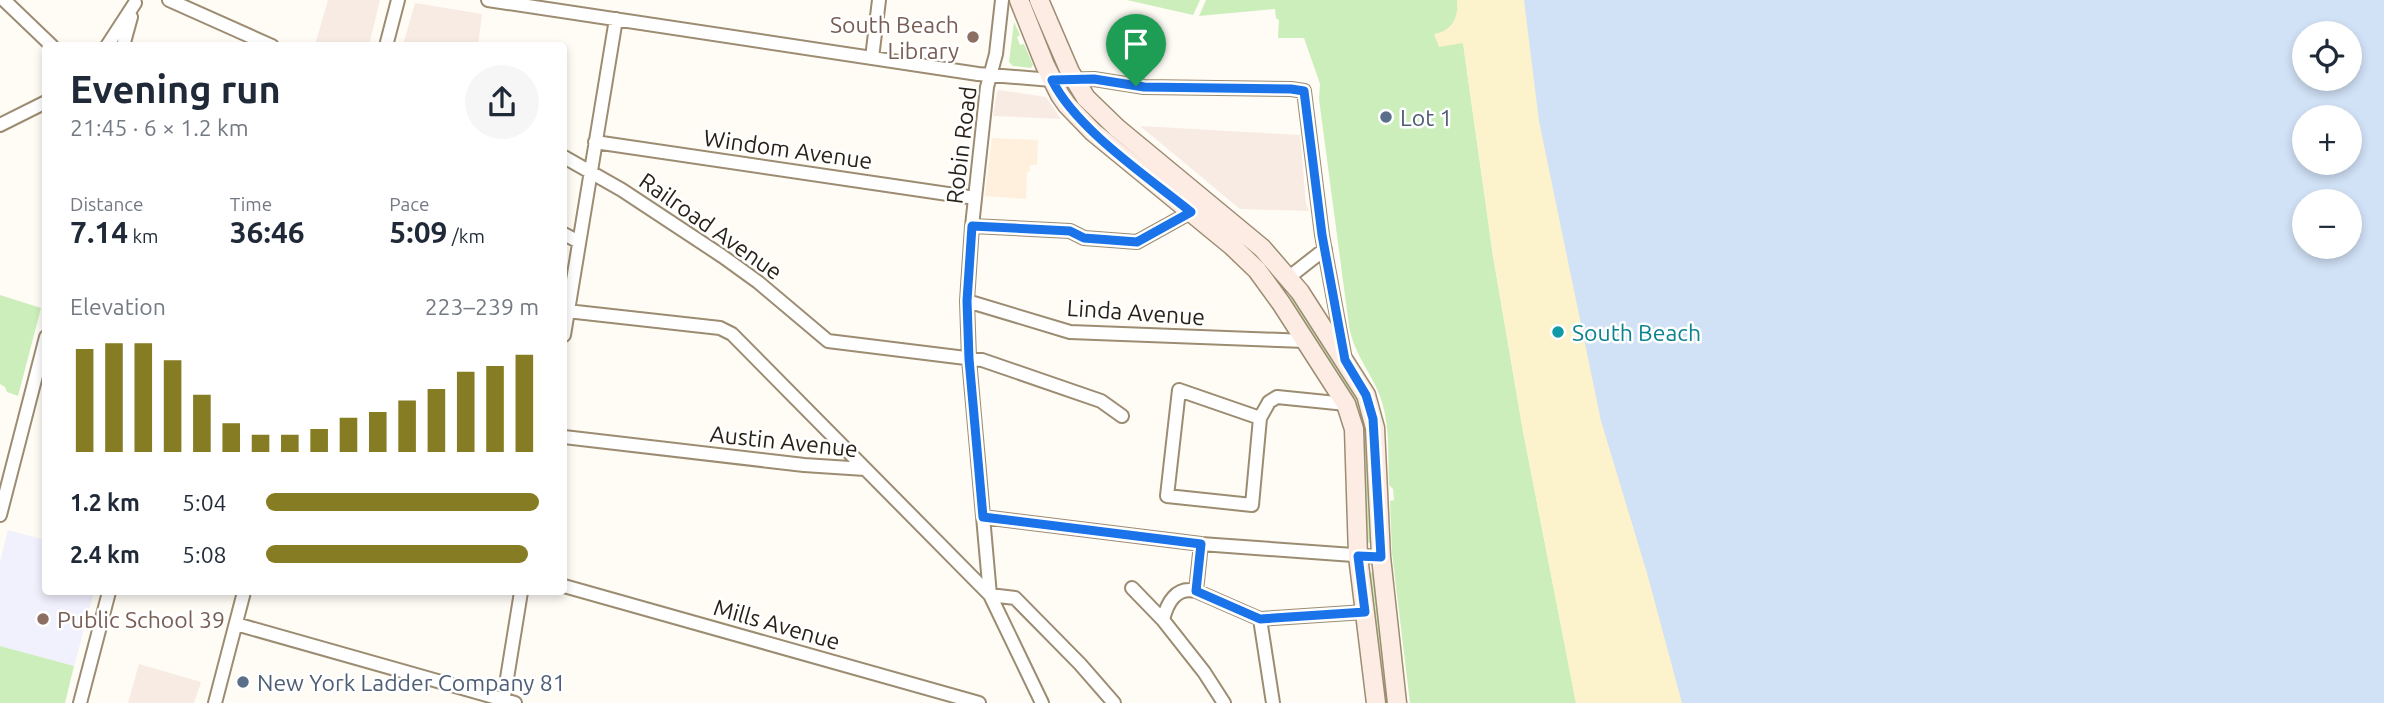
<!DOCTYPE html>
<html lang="en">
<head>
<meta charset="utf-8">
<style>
	:root { --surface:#fff; --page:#f6f6f7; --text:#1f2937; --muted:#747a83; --accent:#857c23 }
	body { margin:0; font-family:Ubuntu,sans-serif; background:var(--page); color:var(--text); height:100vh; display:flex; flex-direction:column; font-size:26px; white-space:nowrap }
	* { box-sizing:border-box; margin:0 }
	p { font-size:23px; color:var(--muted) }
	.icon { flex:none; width:38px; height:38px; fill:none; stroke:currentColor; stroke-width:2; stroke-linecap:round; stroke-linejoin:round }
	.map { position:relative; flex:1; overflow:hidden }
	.panel { position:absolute; left:42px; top:42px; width:525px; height:553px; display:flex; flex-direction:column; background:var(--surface); border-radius:7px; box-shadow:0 4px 10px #0003 }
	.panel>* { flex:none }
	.fabs { position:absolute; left:2292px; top:21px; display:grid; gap:14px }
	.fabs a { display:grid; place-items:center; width:70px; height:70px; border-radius:50%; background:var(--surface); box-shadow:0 4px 10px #0003; font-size:35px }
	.pin { position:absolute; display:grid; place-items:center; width:60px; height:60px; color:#fff; margin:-72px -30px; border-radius:50% 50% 50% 0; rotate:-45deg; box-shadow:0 0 7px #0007 }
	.pin .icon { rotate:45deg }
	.round { display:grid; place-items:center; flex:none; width:74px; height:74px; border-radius:37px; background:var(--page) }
	.summary { display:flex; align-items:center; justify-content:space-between; height:119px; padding:0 28px }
	h1 { font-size:38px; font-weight:700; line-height:52px }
	.figures { display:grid; grid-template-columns:repeat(3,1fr); gap:10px; height:119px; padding:7px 28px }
	.figures div { display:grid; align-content:center }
	.figures b { font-size:30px; font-weight:700 }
	.figures small { font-size:19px; font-weight:400 }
	.figures p { font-size:19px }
	.chart { height:196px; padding:14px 28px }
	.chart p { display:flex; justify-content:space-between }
	.chart svg { width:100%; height:126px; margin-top:7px; stroke:var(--accent); stroke-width:6 }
	ul { padding:0 28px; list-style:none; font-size:23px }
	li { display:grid; grid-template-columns:112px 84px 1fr; align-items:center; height:52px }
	li i { height:18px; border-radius:9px; background:var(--accent) }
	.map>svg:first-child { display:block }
</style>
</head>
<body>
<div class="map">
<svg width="2384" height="703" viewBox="0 0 2384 703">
	<rect width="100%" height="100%" fill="#fffbf5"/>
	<path fill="#f8ebe3" d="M328,0H380L369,45H315Z
		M415,3L482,14L478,45H403Z
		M999,90L1046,97L1061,119L993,116L997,92Z
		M1140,126L1300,135L1306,204L1309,211L1240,209Z
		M139,664L201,682L194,703H128Z"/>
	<path fill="#fef0dc" d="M992,138L1038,140L1037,165H1030V171L1027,172L1026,199L985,196Z"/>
	<path fill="#f1f0fd" d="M8,530L45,540L46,592H94L74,666L0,646V562Z"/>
	<path fill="#cceeba" d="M1127,0H1200L1193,15Z
		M1206,0H1457L1493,256L1523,431L1576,703H1410L1392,553L1390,501L1394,500L1393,489L1389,485C1388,458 1390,428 1382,402C1373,373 1355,358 1349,326L1319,99L1320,84L1304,38H1278L1279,20L1276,18L1275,9L1199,16Z
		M1014,22L1020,35L1017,37L1020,45L1024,44L1033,65L1031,68L1013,66L1009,62Z
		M1290,294L1293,295L1356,389L1365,411L1373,542L1371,544L1366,541L1361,427L1287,298Z
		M0,295L41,308L18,396L7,392L5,387L0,384Z
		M1373,570L1375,571L1392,703H1384L1370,575Z
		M0,646L74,666L65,703H0Z"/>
	<path fill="#fcf2cc" d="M1457,0H1543L1706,703H1576L1523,431L1493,255L1463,43L1439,47L1434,34C1452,31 1459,17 1457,0Z"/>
	<path fill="#d1e1f6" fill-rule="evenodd" d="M1524,0H2384V703H1682L1647,573L1601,421L1539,121ZM2305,33H2350V79H2305ZM2305,117H2350V163H2305ZM2305,201H2350V247H2305Z"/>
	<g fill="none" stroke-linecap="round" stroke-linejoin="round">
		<defs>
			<path id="minor" d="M4,0L52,46
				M169,0L272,46
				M488,0L978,74L1052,80L1094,79L1144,87L1291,89L1304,91L1322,235L1344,354
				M1002,0L996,54L987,87L972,226L967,301L969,359L990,595L1042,703
				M107,46L135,3
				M123,46L131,17
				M386,46L398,0
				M872,58L879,0
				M0,125L46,102
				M595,142L975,198
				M564,157L622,190L722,256L758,282L828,341L982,360L1101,401L1122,416
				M972,226L1070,231L1084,238L1137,242L1191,212
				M564,234L579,242
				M1288,278L1325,249
				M967,301L1070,332L1306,341
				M567,311L720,328L732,334L990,595L1015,598L1080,664L1114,703
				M564,335L616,19
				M1179,390L1260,418L1252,505L1167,496Z
				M1260,418L1269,402L1277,397L1346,404
				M564,437L804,465L865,469
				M0,515L46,337
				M983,517L1201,544L1381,557
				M564,586L979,703
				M1132,588L1163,620
				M1196,591L1201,544
				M1260,619L1273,703
				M236,624L515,703
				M80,703L109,592
				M215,703L244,592
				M503,703L521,592
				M1224,703L1204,672L1163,620C1167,603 1176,586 1196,591L1260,619L1365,612"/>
			<path id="secondary" d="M1019,0L1045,65L1060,95L1067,105L1093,132L1232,246L1257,270L1281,303L1346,404L1354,429L1358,556L1376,703
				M1039,0L1070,72L1086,98L1117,128L1262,248L1300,292L1366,395L1375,428L1381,557L1397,703"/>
		</defs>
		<use href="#minor" stroke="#9c8c72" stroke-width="16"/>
		<use href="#secondary" stroke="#9c8c72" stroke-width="21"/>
		<use href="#minor" stroke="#fff" stroke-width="12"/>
		<use href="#secondary" stroke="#fcece3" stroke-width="18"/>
	</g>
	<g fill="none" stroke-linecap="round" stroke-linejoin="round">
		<defs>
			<path id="route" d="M1094,79L1144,87L1291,89L1304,91L1322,235L1345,360L1366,395L1373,419L1381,557L1358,556L1365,612L1260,619L1196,591L1201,544L983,517L969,359L967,301L972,226L1070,231L1084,238L1137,242L1191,212C1148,177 1076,129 1052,80Z"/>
		</defs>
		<use href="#route" stroke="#fff" stroke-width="14"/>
		<use href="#route" stroke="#1a73e8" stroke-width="9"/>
	</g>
	<g fill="#8d6e63" stroke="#fff" stroke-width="2.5">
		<circle cx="973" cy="37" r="7"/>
		<circle cx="43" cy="619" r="7"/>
	</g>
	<g fill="#5c6f8a" stroke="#fff" stroke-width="2.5">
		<circle cx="1386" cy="117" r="7"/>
		<circle cx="243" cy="682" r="7"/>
	</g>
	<circle fill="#0f9aa8" stroke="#fff" stroke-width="2.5" cx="1558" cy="332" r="7"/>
	<g text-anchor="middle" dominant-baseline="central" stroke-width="5" stroke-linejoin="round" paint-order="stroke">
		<g font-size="23" fill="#785e54" stroke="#fff" text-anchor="end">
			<text x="959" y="24">South Beach<tspan x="959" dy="26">Library</tspan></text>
			<text x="57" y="619" text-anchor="start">Public School 39</text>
		</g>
		<g font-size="23" fill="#4e5e75" stroke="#fff" text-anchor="start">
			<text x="1400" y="117">Lot 1</text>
			<text x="257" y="682">New York Ladder Company 81</text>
		</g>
		<g font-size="23" fill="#292218" stroke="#fff">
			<text transform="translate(961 145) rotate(-83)">Robin Road</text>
			<text transform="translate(788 149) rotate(8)">Windom Avenue</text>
			<text transform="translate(711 226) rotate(35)">Railroad Avenue</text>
			<text transform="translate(1136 312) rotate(4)">Linda Avenue</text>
			<text transform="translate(784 441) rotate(6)">Austin Avenue</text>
			<text transform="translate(777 624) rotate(16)">Mills Avenue</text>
		</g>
		<g font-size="23" fill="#0d838f" stroke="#fff" text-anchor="start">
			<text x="1572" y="332">South Beach</text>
		</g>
	</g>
</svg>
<div class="fabs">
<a><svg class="icon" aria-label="locate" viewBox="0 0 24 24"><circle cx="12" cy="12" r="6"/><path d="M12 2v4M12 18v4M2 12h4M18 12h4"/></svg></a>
<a>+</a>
<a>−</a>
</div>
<div class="pin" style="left:1136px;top:86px;background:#1e9e55"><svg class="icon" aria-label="arrive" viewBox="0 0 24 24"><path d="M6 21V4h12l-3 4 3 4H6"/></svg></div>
<section class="panel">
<div class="summary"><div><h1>Evening run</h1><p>21:45 · 6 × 1.2 km</p></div><a class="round"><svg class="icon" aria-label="share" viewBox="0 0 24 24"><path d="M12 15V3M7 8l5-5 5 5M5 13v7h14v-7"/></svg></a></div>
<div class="figures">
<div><p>Distance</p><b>7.14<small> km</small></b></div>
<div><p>Time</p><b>36:46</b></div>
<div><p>Pace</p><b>5:09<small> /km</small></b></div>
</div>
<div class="chart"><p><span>Elevation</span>223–239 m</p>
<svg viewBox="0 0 160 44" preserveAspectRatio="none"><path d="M5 44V8M15 44V6M25 44V6M35 44V12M45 44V24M55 44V34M65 44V38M75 44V38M85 44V36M95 44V32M105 44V30M115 44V26M125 44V22M135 44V16M145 44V14M155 44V10"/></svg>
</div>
<ul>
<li><b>1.2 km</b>5:04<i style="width:100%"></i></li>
<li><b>2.4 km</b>5:08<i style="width:96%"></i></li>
</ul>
</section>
</div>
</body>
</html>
